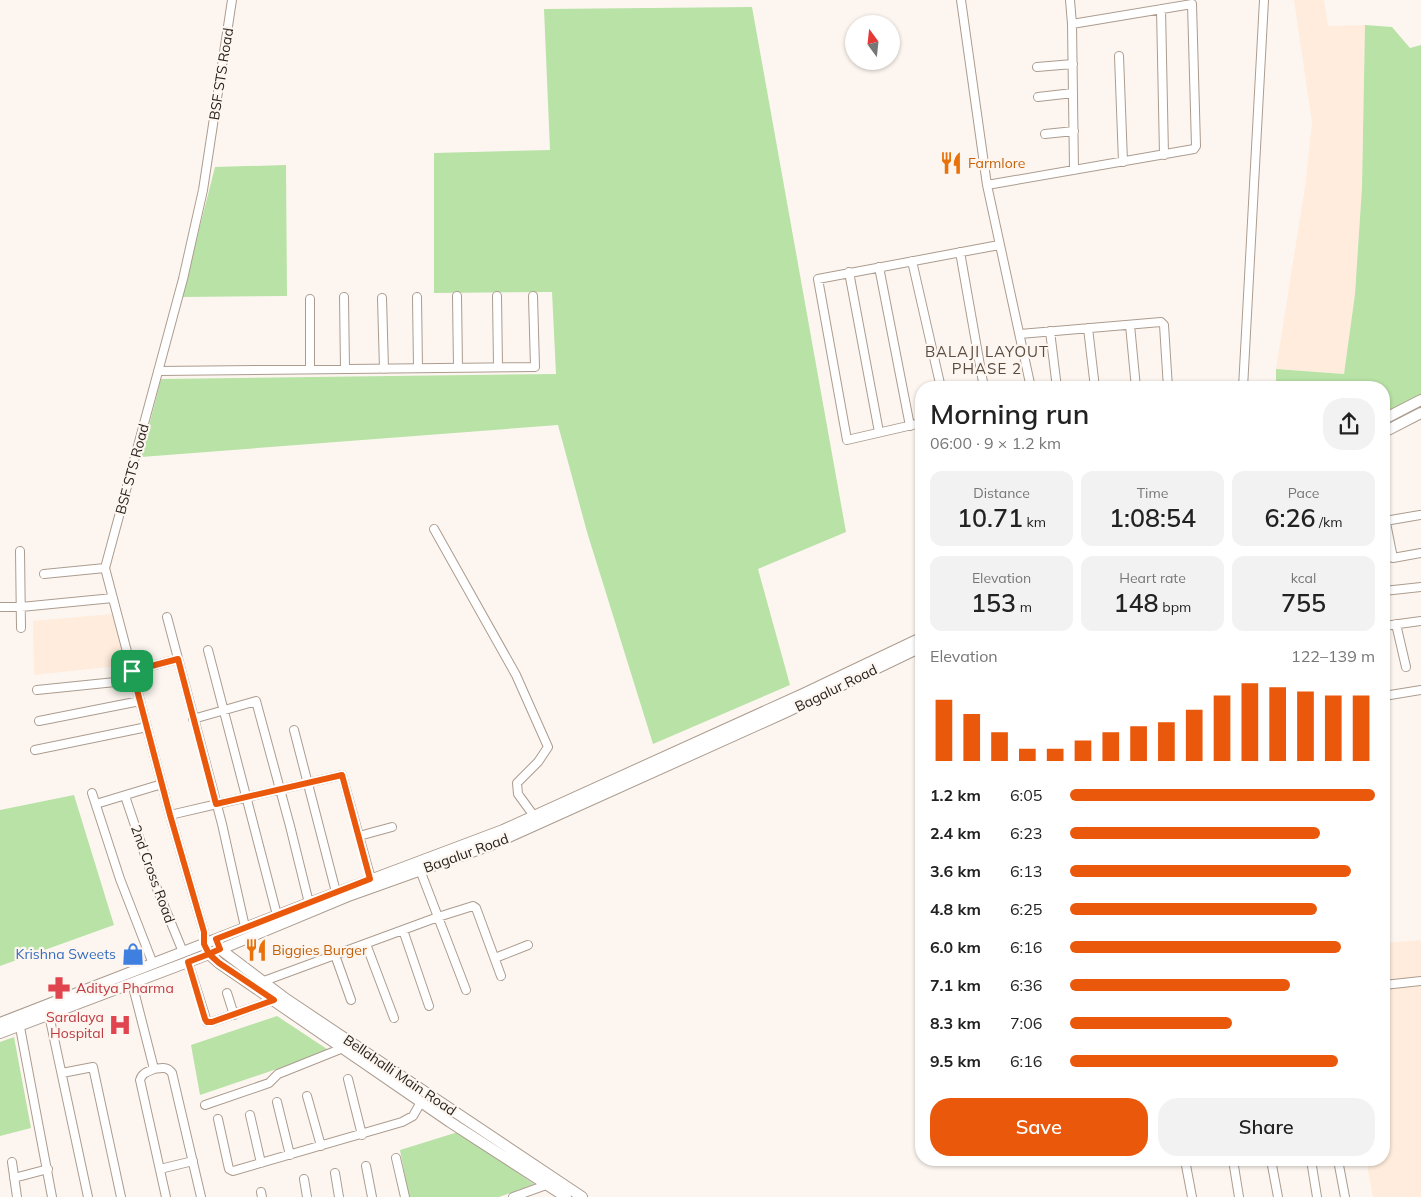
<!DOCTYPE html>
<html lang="en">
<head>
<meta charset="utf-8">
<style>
	:root { --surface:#fff; --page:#f2f2f2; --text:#222; --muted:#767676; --accent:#ea580c }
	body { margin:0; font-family:Mulish,sans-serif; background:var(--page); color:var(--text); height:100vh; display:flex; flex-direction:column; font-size:19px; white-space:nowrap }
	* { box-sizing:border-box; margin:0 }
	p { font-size:16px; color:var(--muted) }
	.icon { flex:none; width:28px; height:28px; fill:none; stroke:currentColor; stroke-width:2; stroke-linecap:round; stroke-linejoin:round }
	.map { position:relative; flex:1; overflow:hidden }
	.drawer { position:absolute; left:915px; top:381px; width:475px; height:785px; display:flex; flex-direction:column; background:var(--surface); border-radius:20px; box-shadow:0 1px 4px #0004 }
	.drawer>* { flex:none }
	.needle { width:32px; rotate:345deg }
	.controls { position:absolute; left:845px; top:15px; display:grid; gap:10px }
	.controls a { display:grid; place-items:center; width:55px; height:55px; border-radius:50%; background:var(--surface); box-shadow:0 1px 4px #0004; font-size:25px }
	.pin { position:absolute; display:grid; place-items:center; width:42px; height:42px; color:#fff; margin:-21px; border-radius:10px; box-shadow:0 2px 8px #0006 }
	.round { display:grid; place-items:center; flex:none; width:52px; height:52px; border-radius:20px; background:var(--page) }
	.headline { display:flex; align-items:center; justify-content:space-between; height:85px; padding:0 15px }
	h1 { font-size:28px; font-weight:600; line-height:38px }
	.figures { display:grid; grid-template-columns:repeat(3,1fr); gap:8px; height:85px; padding:5px 15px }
	.figures div { display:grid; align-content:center; border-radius:12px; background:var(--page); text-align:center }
	.figures b { font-size:25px; font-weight:600 }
	.figures small { font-size:14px; font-weight:400 }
	.figures p { font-size:14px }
	.chart { height:140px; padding:10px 15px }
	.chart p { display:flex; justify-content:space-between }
	.chart svg { width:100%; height:90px; margin-top:5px; stroke:var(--accent); stroke-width:6 }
	.cta { display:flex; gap:10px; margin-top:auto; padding:10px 15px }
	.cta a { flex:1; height:58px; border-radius:20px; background:var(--accent); color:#fff; font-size:20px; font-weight:600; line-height:58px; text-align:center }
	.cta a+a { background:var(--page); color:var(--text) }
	ul { padding:0 15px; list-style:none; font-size:16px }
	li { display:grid; grid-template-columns:80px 60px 1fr; align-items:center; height:38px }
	li i { height:12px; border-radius:6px; background:var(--accent) }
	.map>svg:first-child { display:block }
</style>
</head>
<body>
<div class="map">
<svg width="1421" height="1197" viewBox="0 0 1421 1197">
	<rect width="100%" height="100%" fill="#fdf6f0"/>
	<path fill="#ffecdc" d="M1294,0H1324L1328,26L1365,25L1362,187L1355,294L1344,374L1276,369L1305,187L1312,123Z
		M112,614L127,665L34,675L33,621Z
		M1421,940V1197H1373L1366,1160H1384V943Z"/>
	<path fill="#b8e2a6" d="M752,7L846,532L758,569L790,685L653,744L587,532L558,425L141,457L161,379L556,374L552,292L434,293V153L550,150L544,9Z
		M1365,25L1392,27L1410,48L1421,45V395L1384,413V388L1276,387V369L1344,374L1355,294L1362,187Z
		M286,165L287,296L182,297L215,167Z
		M74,795L114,925L0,966V810Z
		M277,1016L330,1051L200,1095L191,1045Z
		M14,1037L31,1128L0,1136V1042Z
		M458,1132L534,1184L499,1197H409L400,1150Z"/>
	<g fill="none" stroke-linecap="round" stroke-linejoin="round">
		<defs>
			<path id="minor" d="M961,0L987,185L1031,388
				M1070,0L1072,24
				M1161,9L1164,155
				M1119,56L1123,162
				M1037,67L1073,64
				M1038,97L1073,93
				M1045,134L1074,131
				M987,185L1194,149L1196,146L1192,4L1072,24L1074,170
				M960,252L984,388
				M912,261L941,388
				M879,267L910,426
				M849,272L879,432
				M457,296L458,368
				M497,296L498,367
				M344,297L345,369
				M417,297L418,368
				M382,298L384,369
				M1130,325L1136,388
				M1088,328L1095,388
				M1050,331L1057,388
				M1020,334L1161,322L1164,325L1168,388
				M310,369V299
				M158,371L535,367L533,296
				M1243,388L1264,0
				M921,423L847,440L818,279L999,245
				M1384,513L1393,558L1421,553
				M1385,521L1420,515
				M434,529L516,675L548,747L538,762L517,783L518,794L534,816
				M20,551L21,628
				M44,574L105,568
				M1384,591L1421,587
				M0,607H21L113,598
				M167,617L222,824L245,927
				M1396,624L1406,667
				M1384,626L1421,621
				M208,650L277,915
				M132,671L178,659
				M37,690L135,680
				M1384,696L1421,690
				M193,719L256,701L290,826L309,903
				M39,721L140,701
				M294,730L336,892
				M35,750L147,727
				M92,793L120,879L153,964
				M125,796L153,879L183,952
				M96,804L162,784
				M170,815L342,775L371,879
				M359,836L392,827
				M420,870L466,990
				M403,930L429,1006
				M205,944L204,932L170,815L105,568L183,279L203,190L232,0
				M366,944L394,1018
				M335,955L351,1000
				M495,958L528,945
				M188,962L207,1022H212L274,1000
				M264,981L438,917L473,906L476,908L501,976
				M132,983L154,1069C147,1072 142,1073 140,1080L166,1197
				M1384,985L1421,981
				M227,993L234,1015
				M49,1015L88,1197
				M19,1022L52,1197
				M154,1069C161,1068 167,1066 172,1073L201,1197
				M62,1073L93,1067L121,1197
				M348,1079L362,1135
				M307,1096L321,1146
				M277,1102L290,1155
				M205,1105L269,1083L278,1074L343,1048
				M250,1115L261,1163
				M218,1119L229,1169L233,1171L402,1122L413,1116L421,1102
				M396,1158L405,1197
				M1185,1160L1192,1197
				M1233,1160L1239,1197
				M1271,1160L1278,1197
				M1311,1160L1317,1197
				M1338,1160L1345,1197
				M12,1162L17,1197
				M366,1166L372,1197
				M160,1169L193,1161
				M335,1173L339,1197
				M14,1178L48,1169
				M304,1179L307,1197
				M261,1192L262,1197
				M513,1197L549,1184"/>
			<path id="major" d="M1384,419L1421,400
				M1384,432L1421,413
				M218,944L220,949L286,999L582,1197
				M207,950L209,954L219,963L450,1122L566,1197
				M0,1023L309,903L503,830L803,694L921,638
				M0,1033L209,954L351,895L491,845L784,713L921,647"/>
		</defs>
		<use href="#minor" stroke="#ac9c8f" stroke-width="10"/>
		<use href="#major" stroke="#ac9c8f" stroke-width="12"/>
		<use href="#minor" stroke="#fff" stroke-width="8"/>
		<use href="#major" stroke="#fff" stroke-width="10"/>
	</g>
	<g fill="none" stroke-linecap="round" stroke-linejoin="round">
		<defs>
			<path id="route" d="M132,671L170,815L204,932V944L209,954L188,962L205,1019L207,1022H212L274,1000L219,963L209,954L220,949L216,939L370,879L342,775L216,804L178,659L132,671"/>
		</defs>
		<use href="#route" stroke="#fff" stroke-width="10"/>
		<use href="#route" stroke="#ea580c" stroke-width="6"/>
	</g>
	<defs>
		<symbol id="restaurant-bare" viewBox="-9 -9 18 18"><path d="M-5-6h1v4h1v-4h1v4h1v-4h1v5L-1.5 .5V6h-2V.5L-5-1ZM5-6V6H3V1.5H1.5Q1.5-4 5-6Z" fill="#e8710a" stroke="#fdf6f0" stroke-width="2.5" paint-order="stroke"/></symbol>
		<symbol id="shop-bare" viewBox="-9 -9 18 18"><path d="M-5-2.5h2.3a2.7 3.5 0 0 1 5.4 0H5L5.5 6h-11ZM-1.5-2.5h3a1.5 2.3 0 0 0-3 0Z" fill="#3f7fe0" stroke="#fdf6f0" stroke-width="2.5" paint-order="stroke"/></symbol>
		<symbol id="pharmacy-bare" viewBox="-9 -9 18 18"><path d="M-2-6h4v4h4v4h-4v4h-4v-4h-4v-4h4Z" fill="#e0444e" stroke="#fdf6f0" stroke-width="2.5" paint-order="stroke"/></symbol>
		<symbol id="hospital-bare" viewBox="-9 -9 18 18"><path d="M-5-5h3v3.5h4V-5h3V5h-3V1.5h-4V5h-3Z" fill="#e0444e" stroke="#fdf6f0" stroke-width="2.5" paint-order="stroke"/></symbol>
	</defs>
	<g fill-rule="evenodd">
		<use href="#restaurant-bare" x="935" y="147" width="32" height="32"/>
		<use href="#restaurant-bare" x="240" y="934" width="32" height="32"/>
		<use href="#shop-bare" x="117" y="938" width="32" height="32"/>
		<use href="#pharmacy-bare" x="43" y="972" width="32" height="32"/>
		<use href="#hospital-bare" x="104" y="1009" width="32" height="32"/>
	</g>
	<g text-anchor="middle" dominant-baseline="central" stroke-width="4.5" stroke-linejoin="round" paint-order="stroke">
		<g font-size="14" fill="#28221c" stroke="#fdf6f0">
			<text transform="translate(221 74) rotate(-81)">BSF STS Road</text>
			<text transform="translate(132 469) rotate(-75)">BSF STS Road</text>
			<text transform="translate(836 688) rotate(-26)">Bagalur Road</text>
			<text transform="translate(466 853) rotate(-20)">Bagalur Road</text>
			<text transform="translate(153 874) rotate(70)">2nd Cross Road</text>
			<text transform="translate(400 1075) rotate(34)">Bellahalli Main Road</text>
		</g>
		<g font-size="14" fill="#c56008" stroke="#fdf6f0" text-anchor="start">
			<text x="968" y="163">Farmlore</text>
			<text x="272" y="950">Biggies Burger</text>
		</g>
		<g font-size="14" fill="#366cbe" stroke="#fdf6f0" text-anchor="end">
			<text x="116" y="954">Krishna Sweets</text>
		</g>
		<g font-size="14" fill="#be3a42" stroke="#fdf6f0" text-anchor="start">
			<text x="76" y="988">Aditya Pharma</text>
			<text x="104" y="1017" text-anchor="end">Saralaya<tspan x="104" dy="16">Hospital</tspan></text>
		</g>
		<g font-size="15" letter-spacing="1" fill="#5a4c40" stroke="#fdf6f0">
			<text x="987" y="351">BALAJI LAYOUT<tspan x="987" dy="17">PHASE 2</tspan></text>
		</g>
	</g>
</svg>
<div class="controls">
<a><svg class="needle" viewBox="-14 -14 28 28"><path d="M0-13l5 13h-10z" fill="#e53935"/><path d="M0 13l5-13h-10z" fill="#767676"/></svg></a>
</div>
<div class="pin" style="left:132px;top:671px;background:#1e9e55"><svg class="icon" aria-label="arrive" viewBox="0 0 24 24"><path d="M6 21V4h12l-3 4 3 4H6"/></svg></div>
<section class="drawer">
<div class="headline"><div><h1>Morning run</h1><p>06:00 · 9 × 1.2 km</p></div><a class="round"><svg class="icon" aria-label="share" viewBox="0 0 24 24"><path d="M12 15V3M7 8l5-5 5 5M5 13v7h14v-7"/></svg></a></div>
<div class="figures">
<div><p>Distance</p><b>10.71<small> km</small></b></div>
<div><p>Time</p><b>1:08:54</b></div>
<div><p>Pace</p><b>6:26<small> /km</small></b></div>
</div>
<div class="figures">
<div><p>Elevation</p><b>153<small> m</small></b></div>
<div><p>Heart rate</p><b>148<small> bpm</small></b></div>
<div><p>kcal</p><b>755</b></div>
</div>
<div class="chart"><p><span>Elevation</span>122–139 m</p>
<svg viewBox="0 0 160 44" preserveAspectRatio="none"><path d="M5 44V14M15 44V21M25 44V30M35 44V38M45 44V38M55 44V34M65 44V30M75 44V27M85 44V25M95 44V19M105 44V12M115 44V6M125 44V8M135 44V10M145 44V12M155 44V12"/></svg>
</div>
<ul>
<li><b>1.2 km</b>6:05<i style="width:100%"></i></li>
<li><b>2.4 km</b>6:23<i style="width:82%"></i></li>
<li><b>3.6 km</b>6:13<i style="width:92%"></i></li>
<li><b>4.8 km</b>6:25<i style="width:81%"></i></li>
<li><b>6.0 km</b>6:16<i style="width:89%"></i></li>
<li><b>7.1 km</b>6:36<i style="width:72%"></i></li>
<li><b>8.3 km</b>7:06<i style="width:53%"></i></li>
<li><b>9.5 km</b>6:16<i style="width:88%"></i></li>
</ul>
<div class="cta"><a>Save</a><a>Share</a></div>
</section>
</div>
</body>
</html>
